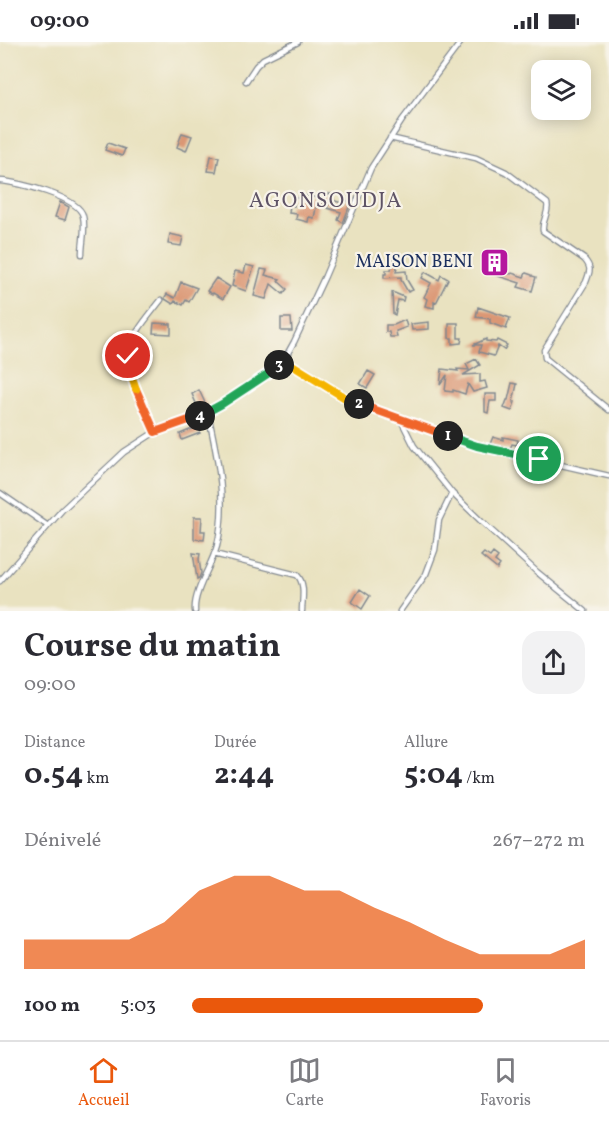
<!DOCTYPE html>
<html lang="fr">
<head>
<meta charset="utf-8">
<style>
	:root { --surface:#fff; --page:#f2f2f3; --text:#2b2b33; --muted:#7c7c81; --line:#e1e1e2; --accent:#ea580c }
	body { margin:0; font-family:Vollkorn,serif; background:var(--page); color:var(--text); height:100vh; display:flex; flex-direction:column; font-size:22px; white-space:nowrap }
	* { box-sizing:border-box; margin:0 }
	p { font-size:20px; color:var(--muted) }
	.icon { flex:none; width:33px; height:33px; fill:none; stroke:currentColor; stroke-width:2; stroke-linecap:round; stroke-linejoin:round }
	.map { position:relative; height:569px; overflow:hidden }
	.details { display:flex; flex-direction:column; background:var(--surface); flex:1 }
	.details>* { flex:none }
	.fabs { position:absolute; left:531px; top:18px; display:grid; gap:12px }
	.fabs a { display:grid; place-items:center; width:60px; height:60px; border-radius:12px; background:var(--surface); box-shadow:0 3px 15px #0003; font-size:30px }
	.pin { position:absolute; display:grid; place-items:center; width:51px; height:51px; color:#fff; margin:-26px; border:3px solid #fff; border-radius:50%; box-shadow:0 2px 6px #0007 }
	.km { position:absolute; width:30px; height:30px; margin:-15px; border-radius:50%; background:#222; color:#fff; font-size:16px; line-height:30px; text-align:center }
	.round { display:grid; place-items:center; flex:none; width:63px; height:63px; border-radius:18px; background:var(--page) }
	.overview { display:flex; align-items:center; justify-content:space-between; height:102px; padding:0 24px }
	h1 { font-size:33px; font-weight:700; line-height:45px }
	.figures { display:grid; grid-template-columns:repeat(3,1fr); gap:9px; height:102px; padding:6px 24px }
	.figures div { display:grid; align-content:center }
	.figures b { font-size:30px; font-weight:700 }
	.figures small { font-size:16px; font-weight:400 }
	.figures p { font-size:16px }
	.chart { height:168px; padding:12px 24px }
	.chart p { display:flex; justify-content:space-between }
	.chart svg { width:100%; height:108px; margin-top:6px; fill:var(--accent); opacity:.7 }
	ul { padding:0 24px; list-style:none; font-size:20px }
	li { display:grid; grid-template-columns:96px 72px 1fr; align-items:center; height:45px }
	li i { height:15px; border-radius:8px; background:var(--accent) }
	.status { display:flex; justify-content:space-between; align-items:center; height:42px; padding:0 30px; background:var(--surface); direction:ltr }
	.status svg { height:16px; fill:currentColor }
	.dock { display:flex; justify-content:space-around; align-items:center; height:84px; border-top:2px solid var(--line); background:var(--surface); font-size:16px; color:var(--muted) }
	.dock a { display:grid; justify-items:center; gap:3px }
	.dock .selected { color:var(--accent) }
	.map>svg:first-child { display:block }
</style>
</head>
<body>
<div class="status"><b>09:00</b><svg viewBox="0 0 49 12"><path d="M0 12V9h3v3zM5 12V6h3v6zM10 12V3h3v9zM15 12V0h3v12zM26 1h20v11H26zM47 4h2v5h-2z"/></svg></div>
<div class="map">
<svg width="609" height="569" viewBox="0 0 609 569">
	<rect width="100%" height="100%" fill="#f7f3e8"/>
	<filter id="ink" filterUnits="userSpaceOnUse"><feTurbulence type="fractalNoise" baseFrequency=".0167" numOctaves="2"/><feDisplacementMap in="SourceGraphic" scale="12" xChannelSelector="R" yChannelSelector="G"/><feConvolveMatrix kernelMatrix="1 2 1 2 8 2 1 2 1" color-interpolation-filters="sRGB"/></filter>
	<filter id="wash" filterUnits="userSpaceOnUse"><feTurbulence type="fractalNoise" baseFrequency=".008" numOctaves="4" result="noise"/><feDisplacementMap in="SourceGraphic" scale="24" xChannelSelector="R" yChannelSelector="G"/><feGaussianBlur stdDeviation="1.35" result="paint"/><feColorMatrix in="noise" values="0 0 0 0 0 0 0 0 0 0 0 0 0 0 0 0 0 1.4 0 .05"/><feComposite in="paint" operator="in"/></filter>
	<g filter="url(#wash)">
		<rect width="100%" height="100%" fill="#e9e2c0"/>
		<g id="blocks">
			<path fill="#db9775" d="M182,91L192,94L186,109L177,105Z
				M108,101L125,107L122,114L105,108Z
				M211,114L219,115L216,130L208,129Z
				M322,152H332V158L345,162L346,158L351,160L343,181L338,178L341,170L327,166L329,161H317L314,176L309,175L308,180L296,177L297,172L289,171L290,163L294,164V156H304V153L322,157Z
				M60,160L69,165L65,178L55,175Z
				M170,192L183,195L181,204L168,202Z
				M491,210L501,212L495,233L486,230Z
				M394,215L399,216L396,230L406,229L407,238L413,248L408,250L401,238V235L384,236V232H386V228H391Z
				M246,223L254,225L246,249L232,244L235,229L244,231Z
				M261,227L267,228L265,233L280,237L278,239L287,247L283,252L271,242L266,257L254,254Z
				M497,229L511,232L512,231L524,235L526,231L532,233V234L536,235L532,249L518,245L520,241L495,233Z
				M425,230L439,238L441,233L448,237L436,261L434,260V266L425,264L427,257L424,255L431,241L422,236Z
				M216,236L230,245L223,257L213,251L212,252L207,249Z
				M181,240L197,246L189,260L186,258L183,263L175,259L173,262L165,257V255L167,252L175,256Z
				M392,250L404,255L403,259L398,258L395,273L393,272Z
				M478,265L510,276L506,287L490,281V277L476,275Z
				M281,276H291L292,289H281Z
				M405,278L407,285L396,289L397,295H390L389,290H386V283H394Z
				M429,280V287L412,288L411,282Z
				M154,281L171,282V292L153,291Z
				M449,281H458V296H462L461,301L452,302V296H449Z
				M486,297V299L496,300L497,298L507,303L504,308L498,304L494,314L479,310L481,303H473Z
				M476,317L480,323L463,333L480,332V340L485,339L487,346L473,350L468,342L465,352L453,348V350L445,349L447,333L440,343L442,327L458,329L457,327L469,328L466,322Z
				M368,329L375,333L367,346L360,342Z
				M512,341L517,342L513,360H515L512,369L504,366L507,358H508Z
				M199,348L207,365L199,368L192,352Z
				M485,352H496V359H490L488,371L485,370Z
				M197,385L200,391L182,398L180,392Z
				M493,395L503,398V395L518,398L517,403L512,402L510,407L490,402Z
				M194,475H202L201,489H205L204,498L194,497Z
				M193,511L200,512L199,517L201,531L199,536L197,537Z
				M484,511L490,515L493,511L498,515L495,519L500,523L497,527L481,514Z
				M360,547L370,554L362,567L352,560Z"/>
		</g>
	</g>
	<g filter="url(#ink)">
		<use href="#blocks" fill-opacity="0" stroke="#82888f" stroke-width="1.5"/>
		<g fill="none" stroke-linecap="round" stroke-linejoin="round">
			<defs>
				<path id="minor" d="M246,39L256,24L263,17L298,0
					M390,96L476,116L506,130L547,161C550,171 541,179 543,189L584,217C592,226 590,229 586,240L544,308L545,316L609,368
					M0,139C18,140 79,155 83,174C86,186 82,200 82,212
					M284,318L347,357L401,378L478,404L609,434
					M401,378L414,404L452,451L482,480L537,530L585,569
					M155,390C147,371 125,334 128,314C130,294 149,274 161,258
					M0,451L48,484
					M214,512L297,533C306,542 302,557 302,569
					M0,539L62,468L124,410L155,390L208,371L269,331L284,318L294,300L325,234L371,126L403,77L461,0
					M195,569C193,550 212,523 217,504C228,459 217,414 208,371
					M400,569L426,532L435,508L439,478L452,451"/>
			</defs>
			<use href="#minor" stroke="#82888f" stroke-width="7"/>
			<use href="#minor" stroke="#fff" stroke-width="4.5"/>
		</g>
	</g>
	<g fill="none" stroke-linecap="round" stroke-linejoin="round" filter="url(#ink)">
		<defs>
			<path id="split-1" d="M448,394L477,404L539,417"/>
			<path id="split-2" d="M359,362L448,394"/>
			<path id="split-3" d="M279,323L284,318L347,357L359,362"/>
			<path id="split-4" d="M200,374L222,362L269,331L279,323"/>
			<path id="split-5" d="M136,347L155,390L200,374"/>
			<path id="split-6" d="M128,314V324L136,347"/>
		</defs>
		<use href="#split-1" stroke="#fff" stroke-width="12"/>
		<use href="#split-2" stroke="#fff" stroke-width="12"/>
		<use href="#split-3" stroke="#fff" stroke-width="12"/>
		<use href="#split-4" stroke="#fff" stroke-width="12"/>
		<use href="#split-5" stroke="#fff" stroke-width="12"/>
		<use href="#split-6" stroke="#fff" stroke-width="12"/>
		<use href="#split-1" stroke="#22a559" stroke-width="8"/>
		<use href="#split-2" stroke="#f0652b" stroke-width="8"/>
		<use href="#split-3" stroke="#f5b400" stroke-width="8"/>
		<use href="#split-4" stroke="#22a559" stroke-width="8"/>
		<use href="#split-5" stroke="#f0652b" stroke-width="8"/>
		<use href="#split-6" stroke="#f5b400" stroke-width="8"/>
	</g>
	<defs>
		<symbol id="building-square" viewBox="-11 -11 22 22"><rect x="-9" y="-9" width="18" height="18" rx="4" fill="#b5179e" stroke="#f7f3e8"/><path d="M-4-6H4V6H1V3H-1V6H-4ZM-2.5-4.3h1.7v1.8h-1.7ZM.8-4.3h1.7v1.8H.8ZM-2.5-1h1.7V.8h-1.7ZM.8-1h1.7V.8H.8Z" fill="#fff"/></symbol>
	</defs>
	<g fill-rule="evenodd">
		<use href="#building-square" x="478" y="204" width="33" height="33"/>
	</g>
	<g text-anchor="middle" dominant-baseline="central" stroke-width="4.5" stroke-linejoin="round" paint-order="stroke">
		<g font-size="18" fill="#1b2f5e" stroke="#f7f3e8" text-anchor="end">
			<text x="473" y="220">MAISON BENI</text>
		</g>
		<g font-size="21" letter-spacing="1.5" fill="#5e5366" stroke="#f7f3e8">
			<text x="326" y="159">AGONSOUDJA</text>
		</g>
	</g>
</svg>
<div class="fabs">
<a><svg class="icon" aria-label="layers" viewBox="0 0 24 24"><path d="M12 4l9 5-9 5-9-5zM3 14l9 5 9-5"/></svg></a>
</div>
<div class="pin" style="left:539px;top:417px;background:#1e9e55"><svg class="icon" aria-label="arrive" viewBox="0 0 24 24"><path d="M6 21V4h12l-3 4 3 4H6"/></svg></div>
<div class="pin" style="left:128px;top:314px;background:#d93025"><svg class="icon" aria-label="check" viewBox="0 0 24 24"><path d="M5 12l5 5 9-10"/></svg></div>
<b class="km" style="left:448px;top:394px">1</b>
<b class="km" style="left:359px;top:362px">2</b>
<b class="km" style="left:279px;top:323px">3</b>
<b class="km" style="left:200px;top:374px">4</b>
</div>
<section class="details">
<div class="overview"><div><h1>Course du matin</h1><p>09:00</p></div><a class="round"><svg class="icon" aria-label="share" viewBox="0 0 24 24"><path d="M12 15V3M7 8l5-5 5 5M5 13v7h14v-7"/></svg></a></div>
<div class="figures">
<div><p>Distance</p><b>0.54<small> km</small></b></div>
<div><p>Durée</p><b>2:44</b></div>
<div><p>Allure</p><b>5:04<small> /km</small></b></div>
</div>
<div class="chart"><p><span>Dénivelé</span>267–272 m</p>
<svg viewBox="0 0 160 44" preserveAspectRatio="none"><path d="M0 44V32L10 32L20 32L30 32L40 25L50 12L60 6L70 6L80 12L90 12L100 19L110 25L120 32L130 38L140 38L150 38L160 32V44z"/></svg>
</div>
<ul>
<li><b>100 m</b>5:03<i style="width:74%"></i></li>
</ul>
</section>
<nav class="dock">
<a class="selected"><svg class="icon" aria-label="home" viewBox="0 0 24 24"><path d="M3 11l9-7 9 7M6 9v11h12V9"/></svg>Accueil</a>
<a><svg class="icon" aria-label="map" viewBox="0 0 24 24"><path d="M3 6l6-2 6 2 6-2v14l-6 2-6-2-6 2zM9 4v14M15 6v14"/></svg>Carte</a>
<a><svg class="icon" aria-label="saved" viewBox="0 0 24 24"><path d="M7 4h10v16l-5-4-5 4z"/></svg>Favoris</a>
</nav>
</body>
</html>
